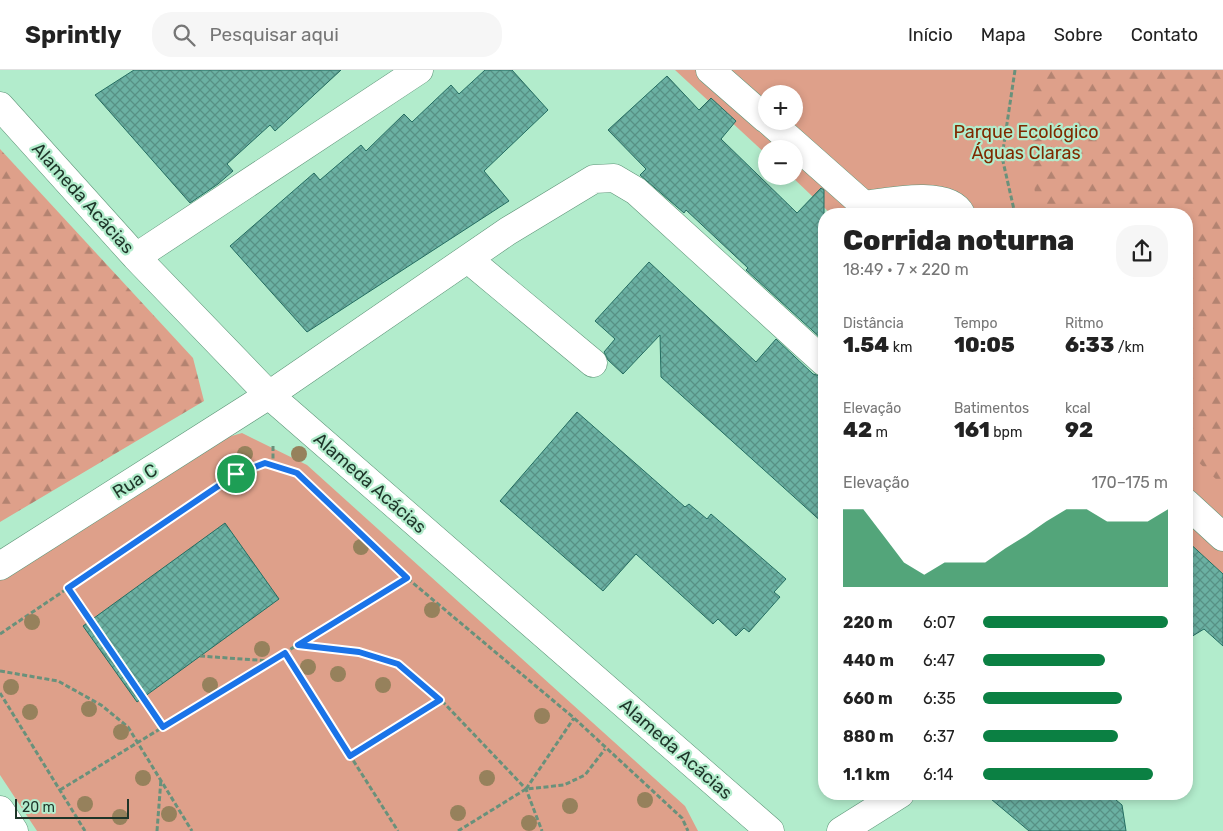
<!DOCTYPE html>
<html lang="pt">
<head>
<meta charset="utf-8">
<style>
	:root { --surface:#fff; --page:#f6f6f6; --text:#222; --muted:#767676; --line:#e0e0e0; --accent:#0b8043 }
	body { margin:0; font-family:Rubik,sans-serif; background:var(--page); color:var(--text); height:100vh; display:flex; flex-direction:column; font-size:19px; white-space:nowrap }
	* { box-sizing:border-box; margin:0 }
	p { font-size:16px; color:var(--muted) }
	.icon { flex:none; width:28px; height:28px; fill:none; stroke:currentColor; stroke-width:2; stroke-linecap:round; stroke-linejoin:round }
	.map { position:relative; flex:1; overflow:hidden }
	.details { position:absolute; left:818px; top:138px; width:375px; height:592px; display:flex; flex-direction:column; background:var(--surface); border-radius:20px; box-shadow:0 2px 8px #0003 }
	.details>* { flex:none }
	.controls { position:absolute; left:758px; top:15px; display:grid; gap:10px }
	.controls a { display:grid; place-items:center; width:45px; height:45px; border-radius:50%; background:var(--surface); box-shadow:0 2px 8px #0003; font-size:25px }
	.scale { position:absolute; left:15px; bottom:12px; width:114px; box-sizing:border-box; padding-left:5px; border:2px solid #1e3529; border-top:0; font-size:14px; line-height:18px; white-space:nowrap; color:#1e3529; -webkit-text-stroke:4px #b2eccc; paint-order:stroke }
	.pin { position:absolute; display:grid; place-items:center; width:42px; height:42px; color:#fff; margin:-21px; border:2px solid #fff; border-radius:50%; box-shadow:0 1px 5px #0007 }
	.round { display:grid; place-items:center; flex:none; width:52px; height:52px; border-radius:20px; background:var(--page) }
	.head { display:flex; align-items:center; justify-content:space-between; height:85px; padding:0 25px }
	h1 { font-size:28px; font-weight:800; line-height:38px }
	.stats { display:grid; grid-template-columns:repeat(3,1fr); gap:8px; height:85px; padding:5px 25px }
	.stats div { display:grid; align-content:center }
	.stats b { font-size:21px; font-weight:800 }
	.stats small { font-size:14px; font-weight:400 }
	.stats p { font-size:14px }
	.chart { height:140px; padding:10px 25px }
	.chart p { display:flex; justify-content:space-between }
	.chart svg { width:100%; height:90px; margin-top:5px; fill:var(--accent); opacity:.7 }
	ul { padding:0 25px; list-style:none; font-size:16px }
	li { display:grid; grid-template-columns:80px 60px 1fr; align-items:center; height:38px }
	li i { height:12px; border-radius:6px; background:var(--accent) }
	header { display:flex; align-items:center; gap:30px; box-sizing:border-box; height:70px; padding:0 25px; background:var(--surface); border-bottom:1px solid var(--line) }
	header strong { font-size:24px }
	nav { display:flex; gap:28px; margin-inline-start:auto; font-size:18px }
	.search { width:350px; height:45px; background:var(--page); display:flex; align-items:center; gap:12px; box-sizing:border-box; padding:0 18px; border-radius:20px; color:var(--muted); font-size:19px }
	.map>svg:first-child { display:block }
</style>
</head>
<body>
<header>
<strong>Sprintly</strong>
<div class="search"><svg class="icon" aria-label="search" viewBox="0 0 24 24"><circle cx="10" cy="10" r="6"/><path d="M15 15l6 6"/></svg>Pesquisar aqui</div>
<nav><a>Início</a><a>Mapa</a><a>Sobre</a><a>Contato</a></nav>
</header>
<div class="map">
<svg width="1223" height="761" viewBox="0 0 1223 761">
	<defs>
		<pattern id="forest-firs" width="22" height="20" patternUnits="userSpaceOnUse" patternTransform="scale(1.25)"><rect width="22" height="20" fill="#dea08a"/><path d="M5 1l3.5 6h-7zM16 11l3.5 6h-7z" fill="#b38371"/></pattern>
		<pattern id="building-cross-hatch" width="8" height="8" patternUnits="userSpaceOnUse" patternTransform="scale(1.25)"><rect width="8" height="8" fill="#6bb1a3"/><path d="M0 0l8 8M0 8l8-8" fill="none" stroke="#579185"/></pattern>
	</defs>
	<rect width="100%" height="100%" fill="#b2eccc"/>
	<path fill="#dea08a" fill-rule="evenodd" d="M675,0H1223V504L1186,470V144H831L791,106H794V79H766V84ZM766,24H794V51H766Z
		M242,363L307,395L685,736L698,761H37L0,705V509L211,372Z"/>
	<path fill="url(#forest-firs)" d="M1035,0H1223V416L1186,380V144H1038L1027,67Z
		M0,79L193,288L204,331L0,452Z"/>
	<path fill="url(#building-cross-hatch)" stroke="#246d61" d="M134,0H341L275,61L270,55L227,94L233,101L218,114L190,133L95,25Z
		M485,0H512L548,40L484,101L509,131L307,262L230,176L314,103L320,110L361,75L366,81L404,44L412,52L451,15L459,24Z
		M667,6L699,40L711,28L736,51L721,69L797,143L821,118L824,120V271L746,200L748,198L686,140L684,143L640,105L646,99L608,60Z
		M649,192L756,292L776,269L813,304L824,307V454L661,307L660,265L623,304L608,290L604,282L615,269L595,251Z
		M577,342L685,437L689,434L707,449L711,444L786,509L774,522L780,527L749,562L744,558L736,566L718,549L713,554L636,484L603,521L500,431Z
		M225,453L279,529L137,632L83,556Z
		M1186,470L1223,504V576L1204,559L1186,570Z
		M985,724H1109L1122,735L1126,761H1029Z"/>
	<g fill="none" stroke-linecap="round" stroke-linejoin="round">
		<defs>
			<path id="minor" d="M710,0L766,49
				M0,36L136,187L269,325L770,761
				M769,51L874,144
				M865,135C887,132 949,119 961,144
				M136,187L419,0
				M468,189L593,293
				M1186,433L1223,467
				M0,496L269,325L508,161L594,109L614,108L636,121L824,292
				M0,740L14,761
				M841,761L900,724"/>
		</defs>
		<use href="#minor" stroke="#5e9578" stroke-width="29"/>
		<path stroke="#69917b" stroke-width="3" stroke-dasharray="5 2.5" stroke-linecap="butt" d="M1015,0L1002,87L1015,144
			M273,396V374
			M68,518L163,657
			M0,564L237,404L265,393L297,403L407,508L574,648L682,748L688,761
			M300,575L359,582L398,594L444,633L526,719L542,761
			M285,583L398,761
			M200,586L270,591
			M0,601L58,611L101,635L128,657L192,761
			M0,623L85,761
			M350,686L440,630
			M526,719L574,648
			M60,720L407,508
			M157,761L161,709
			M458,761L526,719L564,715L585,705L605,679"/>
		<use href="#minor" stroke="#fff" stroke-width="28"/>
	</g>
	<g fill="#96815c">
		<circle cx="245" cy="384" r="8"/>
		<circle cx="299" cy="384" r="8"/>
		<circle cx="361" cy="477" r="8"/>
		<circle cx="432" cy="540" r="8"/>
		<circle cx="32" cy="552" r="8"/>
		<circle cx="262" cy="579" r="8"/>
		<circle cx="308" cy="597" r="8"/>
		<circle cx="338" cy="604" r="8"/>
		<circle cx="210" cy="615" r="8"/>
		<circle cx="383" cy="615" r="8"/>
		<circle cx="11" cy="617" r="8"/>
		<circle cx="89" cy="639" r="8"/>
		<circle cx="30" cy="642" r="8"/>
		<circle cx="542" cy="646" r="8"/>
		<circle cx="121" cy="662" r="8"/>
		<circle cx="143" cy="708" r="8"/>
		<circle cx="487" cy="708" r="8"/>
		<circle cx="645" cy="730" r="8"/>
		<circle cx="85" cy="734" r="8"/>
		<circle cx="570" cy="736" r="8"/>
		<circle cx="458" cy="743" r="8"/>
		<circle cx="169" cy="744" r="8"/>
		<circle cx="120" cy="747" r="8"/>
		<circle cx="529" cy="753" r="8"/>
	</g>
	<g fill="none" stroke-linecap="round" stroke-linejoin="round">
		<defs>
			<path id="route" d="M265,393L297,403L407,508L298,575L359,582L398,594L440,630L350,686L285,583L163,657L68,518L236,404Z"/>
		</defs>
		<use href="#route" stroke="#fff" stroke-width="10"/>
		<use href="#route" stroke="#1a73e8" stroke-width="6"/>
	</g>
	<g text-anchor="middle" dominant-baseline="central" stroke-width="4.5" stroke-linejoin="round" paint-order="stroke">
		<g font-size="18" fill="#7f2900" stroke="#b2eccc">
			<text x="1026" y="62">Parque Ecológico<tspan x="1026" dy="21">Águas Claras</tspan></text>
		</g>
		<g font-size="18" fill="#1e3529" stroke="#b2eccc">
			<text transform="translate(83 128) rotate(48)">Alameda Acácias</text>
			<text transform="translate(135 411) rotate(-32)">Rua C</text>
			<text transform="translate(370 413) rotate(41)">Alameda Acácias</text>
			<text transform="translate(676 679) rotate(41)">Alameda Acácias</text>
		</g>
	</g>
</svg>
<div class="controls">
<a>+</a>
<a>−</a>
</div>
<div class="scale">20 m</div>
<div class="pin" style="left:236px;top:404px;background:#1e9e55"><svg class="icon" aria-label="arrive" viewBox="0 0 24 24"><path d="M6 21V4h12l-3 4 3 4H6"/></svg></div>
<section class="details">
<div class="head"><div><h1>Corrida noturna</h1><p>18:49 · 7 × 220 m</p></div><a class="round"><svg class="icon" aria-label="share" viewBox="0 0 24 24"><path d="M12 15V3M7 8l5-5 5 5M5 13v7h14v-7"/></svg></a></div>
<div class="stats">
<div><p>Distância</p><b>1.54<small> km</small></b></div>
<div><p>Tempo</p><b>10:05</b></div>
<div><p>Ritmo</p><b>6:33<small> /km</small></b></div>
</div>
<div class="stats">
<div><p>Elevação</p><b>42<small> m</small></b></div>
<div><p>Batimentos</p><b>161<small> bpm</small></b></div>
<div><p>kcal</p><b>92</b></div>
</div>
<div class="chart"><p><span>Elevação</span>170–175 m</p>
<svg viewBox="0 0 160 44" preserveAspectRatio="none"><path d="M0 44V6L10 6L20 19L30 32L40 38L50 32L60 32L70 32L80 25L90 19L100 12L110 6L120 6L130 12L140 12L150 12L160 6V44z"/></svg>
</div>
<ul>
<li><b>220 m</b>6:07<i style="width:100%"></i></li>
<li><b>440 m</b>6:47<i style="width:66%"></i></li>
<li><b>660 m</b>6:35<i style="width:75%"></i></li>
<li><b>880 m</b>6:37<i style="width:73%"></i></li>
<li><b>1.1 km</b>6:14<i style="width:92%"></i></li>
</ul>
</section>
</div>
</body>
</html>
